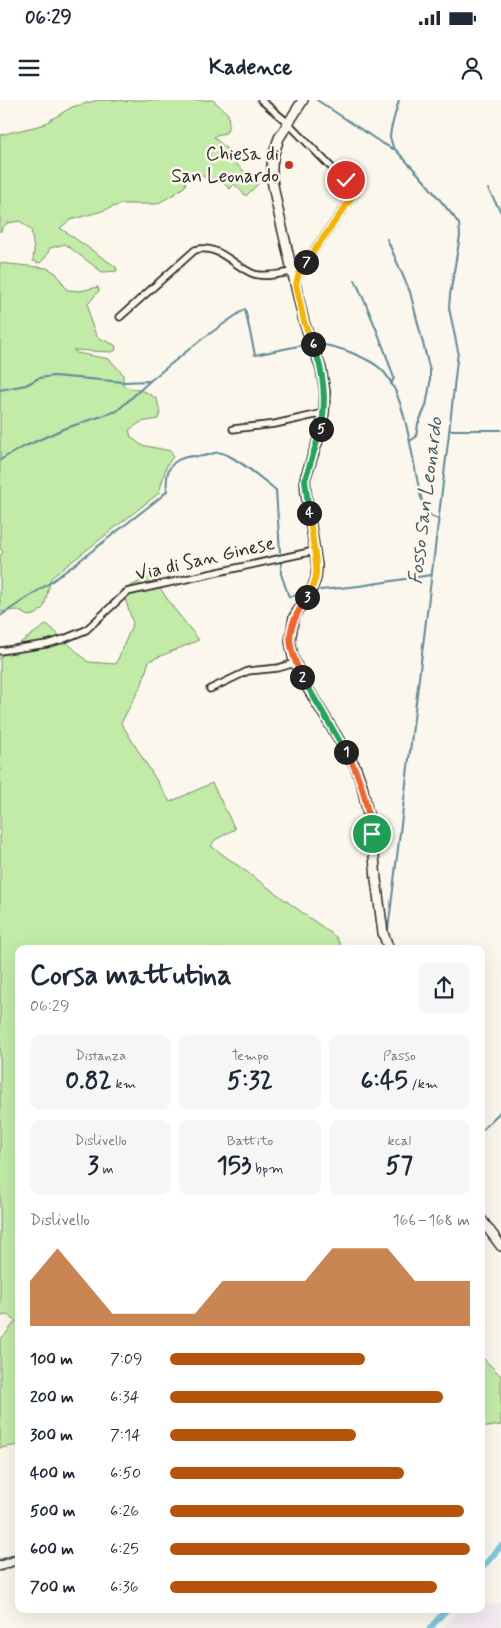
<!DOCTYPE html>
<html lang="it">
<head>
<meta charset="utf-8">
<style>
	:root { --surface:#fff; --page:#f6f6f7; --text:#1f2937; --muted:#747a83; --accent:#b45309 }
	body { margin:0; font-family:Mynerve,sans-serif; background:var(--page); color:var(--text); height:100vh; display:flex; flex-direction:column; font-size:19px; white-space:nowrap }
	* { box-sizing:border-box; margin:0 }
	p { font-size:16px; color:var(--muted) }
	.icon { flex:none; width:28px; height:28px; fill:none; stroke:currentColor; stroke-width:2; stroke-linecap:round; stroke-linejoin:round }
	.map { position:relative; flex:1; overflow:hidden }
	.sheet { position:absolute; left:15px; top:845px; width:470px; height:668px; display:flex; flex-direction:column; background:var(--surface); border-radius:10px; box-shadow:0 5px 20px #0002 }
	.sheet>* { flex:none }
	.pin { position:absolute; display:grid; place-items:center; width:42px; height:42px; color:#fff; margin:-21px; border:2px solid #fff; border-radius:50%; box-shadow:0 1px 5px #0007 }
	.km { position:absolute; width:25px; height:25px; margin:-12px; border-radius:50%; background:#222; color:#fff; font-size:14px; line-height:25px; text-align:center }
	.round { display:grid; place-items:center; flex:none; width:52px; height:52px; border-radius:10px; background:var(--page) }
	.head { display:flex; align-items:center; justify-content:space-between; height:85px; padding:0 15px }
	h1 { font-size:28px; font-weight:800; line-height:38px }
	.metrics { display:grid; grid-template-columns:repeat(3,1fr); gap:8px; height:85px; padding:5px 15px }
	.metrics div { display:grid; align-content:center; border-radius:10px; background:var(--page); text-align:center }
	.metrics b { font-size:25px; font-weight:800 }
	.metrics small { font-size:14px; font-weight:400 }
	.metrics p { font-size:14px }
	.chart { height:140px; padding:10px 15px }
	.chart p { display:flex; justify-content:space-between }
	.chart svg { width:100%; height:90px; margin-top:5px; fill:var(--accent); opacity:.7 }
	ul { padding:0 15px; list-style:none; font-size:16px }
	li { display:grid; grid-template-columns:80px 60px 1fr; align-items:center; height:38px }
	li i { height:12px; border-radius:6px; background:var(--accent) }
	.status { display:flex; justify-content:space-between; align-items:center; height:35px; padding:0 25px; background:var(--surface); direction:ltr }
	.status svg { height:14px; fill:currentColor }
	header { display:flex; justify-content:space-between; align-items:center; height:65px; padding:0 15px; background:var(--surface); font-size:22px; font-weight:800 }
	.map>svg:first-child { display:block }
</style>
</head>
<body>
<div class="status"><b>06:29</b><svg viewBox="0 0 49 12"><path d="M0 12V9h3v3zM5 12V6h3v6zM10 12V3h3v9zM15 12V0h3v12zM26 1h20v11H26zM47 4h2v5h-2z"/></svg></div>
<header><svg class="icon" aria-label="menu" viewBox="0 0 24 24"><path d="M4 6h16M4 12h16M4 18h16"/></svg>Kadence<svg class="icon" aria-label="person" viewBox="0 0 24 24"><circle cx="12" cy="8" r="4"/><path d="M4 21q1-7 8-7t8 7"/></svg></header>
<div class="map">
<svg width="501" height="1528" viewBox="0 0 501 1528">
	<rect width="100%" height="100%" fill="#fbf7ec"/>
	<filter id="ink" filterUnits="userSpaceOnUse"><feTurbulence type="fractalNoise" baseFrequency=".02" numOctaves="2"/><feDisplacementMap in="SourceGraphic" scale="10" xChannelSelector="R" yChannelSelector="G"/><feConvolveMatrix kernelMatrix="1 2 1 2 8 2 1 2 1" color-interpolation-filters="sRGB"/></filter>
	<g filter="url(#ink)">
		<path fill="#f3eaf1" d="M501,1503V1528H443L461,1509H481V1506Z"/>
		<path fill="#c1eba7" stroke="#768b69" d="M98,0H121L127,2V0H213L228,14L229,25L226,33L216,35L214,37L228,50L225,54L258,84L246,96L234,84L230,89L221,81L215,80L212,84L202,75L200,77L198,75L196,77L194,75L192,77L183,70L182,71L186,76L185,86L176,93L157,104H121L99,112L70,120L60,128L116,167L117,171L102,172L65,144L50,148L46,157L40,163L33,161L34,150L31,130L20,121L7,123L0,132V35L42,25L72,7Z
			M0,163L47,168L56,173L67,190L80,191L98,187L99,191L88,204L90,220L97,237L115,245L116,250L112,252L73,250L77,253L109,259L123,274V286L146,292L157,299L160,313L158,319L141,322L129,330L131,337L141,345L171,351L173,357L167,365L159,393L51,478L44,507L37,514L28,516L17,510L0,512V455L3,452L0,449Z
			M152,476L172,506L199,540L149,561L142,584L121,623L170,702L212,683L235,729L215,740L211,746L336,837L343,849H19V1345L0,1348V1239L4,1236L16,1221L7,1215L0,1216V557L47,524L88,562L116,564L133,523L122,490Z
			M481,1256L501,1276V1325L481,1328Z"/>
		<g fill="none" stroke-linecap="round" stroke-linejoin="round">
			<path stroke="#5d8996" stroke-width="2" d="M317,0L380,42L393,49
				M488,89L501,112
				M387,139L410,192L430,271V284L426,306L418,324L416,337L410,341
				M355,180C370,212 383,244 394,278L391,284
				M315,244C328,245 340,248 352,253C362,257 374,262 382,270C409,298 412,371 424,408L431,416L438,419
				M0,290L26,285L39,278L53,276L124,282L149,281
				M450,330H501
				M0,360L19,349L63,329L117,311L151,280L202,239L245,209L255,255L308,244
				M281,463V474L289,497L305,493
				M320,490L359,486L431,475
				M0,516L48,484L74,465L162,396L167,391C165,370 170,359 192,356C196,356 200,357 203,356C210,355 215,351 222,353C238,358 262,379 276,390L280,452
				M388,830L448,342L458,251L449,208L450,195L460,136L459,124L454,117L421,77L393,47L390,37L391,29L399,0
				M481,1031L501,1011
				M0,1460L19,1453"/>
			<path stroke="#7ec8de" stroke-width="6" d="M481,1469L501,1446
				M430,1528L447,1509"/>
			<defs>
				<path id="street" d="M261,0L288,23L330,66L354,88L356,92L304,164L299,173L296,182
					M120,217L195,150C219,143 234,167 254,174C266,178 281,173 293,172
					M233,329L275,324L324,313
					M0,551L47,544L64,539L86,530L127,492L314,451
					M210,589L248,571L278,568L295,563"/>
				<path id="secondary" d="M0,1466L19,1459"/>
				<path id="primary" d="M303,0L279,38L274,53L272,65V80L278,110L304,222L321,268L325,292L324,313L318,340L305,379L306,393L317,466L316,478L312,489L294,517L290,541L293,557L302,579L355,666L362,685L372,734L376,779L383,833L389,849
					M481,1119L501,1146"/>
			</defs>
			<use href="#street" stroke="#2b2b2b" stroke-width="9"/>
			<use href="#secondary" stroke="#2b2b2b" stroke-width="11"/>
			<use href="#primary" stroke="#2b2b2b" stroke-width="12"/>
			<use href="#street" stroke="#fbf7ec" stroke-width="5.5"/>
			<use href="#secondary" stroke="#fbf7ec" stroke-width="8"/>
			<use href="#primary" stroke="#fbf7ec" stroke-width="9"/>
		</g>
	</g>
	<g fill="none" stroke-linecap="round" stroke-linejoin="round" filter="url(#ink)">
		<defs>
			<path id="split-1" d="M346,652C363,680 366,703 372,734"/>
			<path id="split-2" d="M302,577L346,652"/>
			<path id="split-3" d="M302,577C286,541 285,531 307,497"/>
			<path id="split-4" d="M307,497C319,478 317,469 314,448C312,436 311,425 309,413"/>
			<path id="split-5" d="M309,413L305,380L321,329"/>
			<path id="split-6" d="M313,244C324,272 327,299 321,329"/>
			<path id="split-7" d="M306,162L299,173L296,184L304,222L313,244"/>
			<path id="split-8" d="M306,162L356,92L346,80"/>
		</defs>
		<use href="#split-1" stroke="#fff" stroke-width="10"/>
		<use href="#split-2" stroke="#fff" stroke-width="10"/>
		<use href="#split-3" stroke="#fff" stroke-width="10"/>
		<use href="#split-4" stroke="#fff" stroke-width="10"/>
		<use href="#split-5" stroke="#fff" stroke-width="10"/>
		<use href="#split-6" stroke="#fff" stroke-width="10"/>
		<use href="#split-7" stroke="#fff" stroke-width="10"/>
		<use href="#split-8" stroke="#fff" stroke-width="10"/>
		<use href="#split-1" stroke="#f0652b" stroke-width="6"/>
		<use href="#split-2" stroke="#22a559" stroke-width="6"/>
		<use href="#split-3" stroke="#f0652b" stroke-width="6"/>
		<use href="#split-4" stroke="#f5b400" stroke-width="6"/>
		<use href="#split-5" stroke="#22a559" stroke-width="6"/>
		<use href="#split-6" stroke="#22a559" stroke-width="6"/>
		<use href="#split-7" stroke="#f5b400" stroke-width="6"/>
		<use href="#split-8" stroke="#f5b400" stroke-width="6"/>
	</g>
	<circle fill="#c8321e" stroke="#fbf7ec" stroke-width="2" cx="289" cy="65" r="5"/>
	<g text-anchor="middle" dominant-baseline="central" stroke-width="5" stroke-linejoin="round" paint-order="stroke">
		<g font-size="19" fill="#2b2b2b" stroke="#fbf7ec" text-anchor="end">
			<text x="279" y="54">Chiesa di<tspan x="279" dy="22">San Leonardo</tspan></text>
		</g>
		<g font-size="19" fill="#2b2b2b" stroke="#fbf7ec">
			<text transform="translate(205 459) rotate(-13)">Via di San Ginese</text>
		</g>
		<g font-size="20" font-style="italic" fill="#445a61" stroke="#fbf7ec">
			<text transform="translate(426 401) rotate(-83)">Fosso San Leonardo</text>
		</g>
	</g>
</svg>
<div class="pin" style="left:372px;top:734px;background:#1e9e55"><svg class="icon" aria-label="arrive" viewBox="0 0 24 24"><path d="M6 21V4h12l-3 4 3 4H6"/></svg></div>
<div class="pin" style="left:346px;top:80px;background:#d93025"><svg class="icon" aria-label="check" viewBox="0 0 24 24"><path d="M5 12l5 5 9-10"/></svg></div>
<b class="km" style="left:346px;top:652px">1</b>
<b class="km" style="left:302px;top:577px">2</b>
<b class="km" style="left:307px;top:497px">3</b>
<b class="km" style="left:309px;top:413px">4</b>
<b class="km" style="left:321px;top:329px">5</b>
<b class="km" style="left:313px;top:244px">6</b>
<b class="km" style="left:306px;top:162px">7</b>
<section class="sheet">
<div class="head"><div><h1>Corsa mattutina</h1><p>06:29</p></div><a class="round"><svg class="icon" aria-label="share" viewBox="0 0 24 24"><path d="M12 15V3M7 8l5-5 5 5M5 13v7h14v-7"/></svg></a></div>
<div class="metrics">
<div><p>Distanza</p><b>0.82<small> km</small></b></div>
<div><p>Tempo</p><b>5:32</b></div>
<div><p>Passo</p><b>6:45<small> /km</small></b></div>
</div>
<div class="metrics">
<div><p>Dislivello</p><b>3<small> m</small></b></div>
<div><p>Battito</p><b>153<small> bpm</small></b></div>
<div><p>kcal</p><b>57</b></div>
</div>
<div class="chart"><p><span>Dislivello</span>166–168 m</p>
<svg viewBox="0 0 160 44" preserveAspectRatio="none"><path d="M0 44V22L10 6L20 22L30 38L40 38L50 38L60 38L70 22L80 22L90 22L100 22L110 6L120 6L130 6L140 22L150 22L160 22V44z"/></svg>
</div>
<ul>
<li><b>100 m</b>7:09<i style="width:65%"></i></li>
<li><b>200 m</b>6:34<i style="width:91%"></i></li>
<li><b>300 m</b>7:14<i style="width:62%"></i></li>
<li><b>400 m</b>6:50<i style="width:78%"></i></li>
<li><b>500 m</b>6:26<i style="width:98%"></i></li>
<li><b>600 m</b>6:25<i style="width:100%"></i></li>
<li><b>700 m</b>6:36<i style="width:89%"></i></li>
</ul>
</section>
</div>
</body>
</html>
